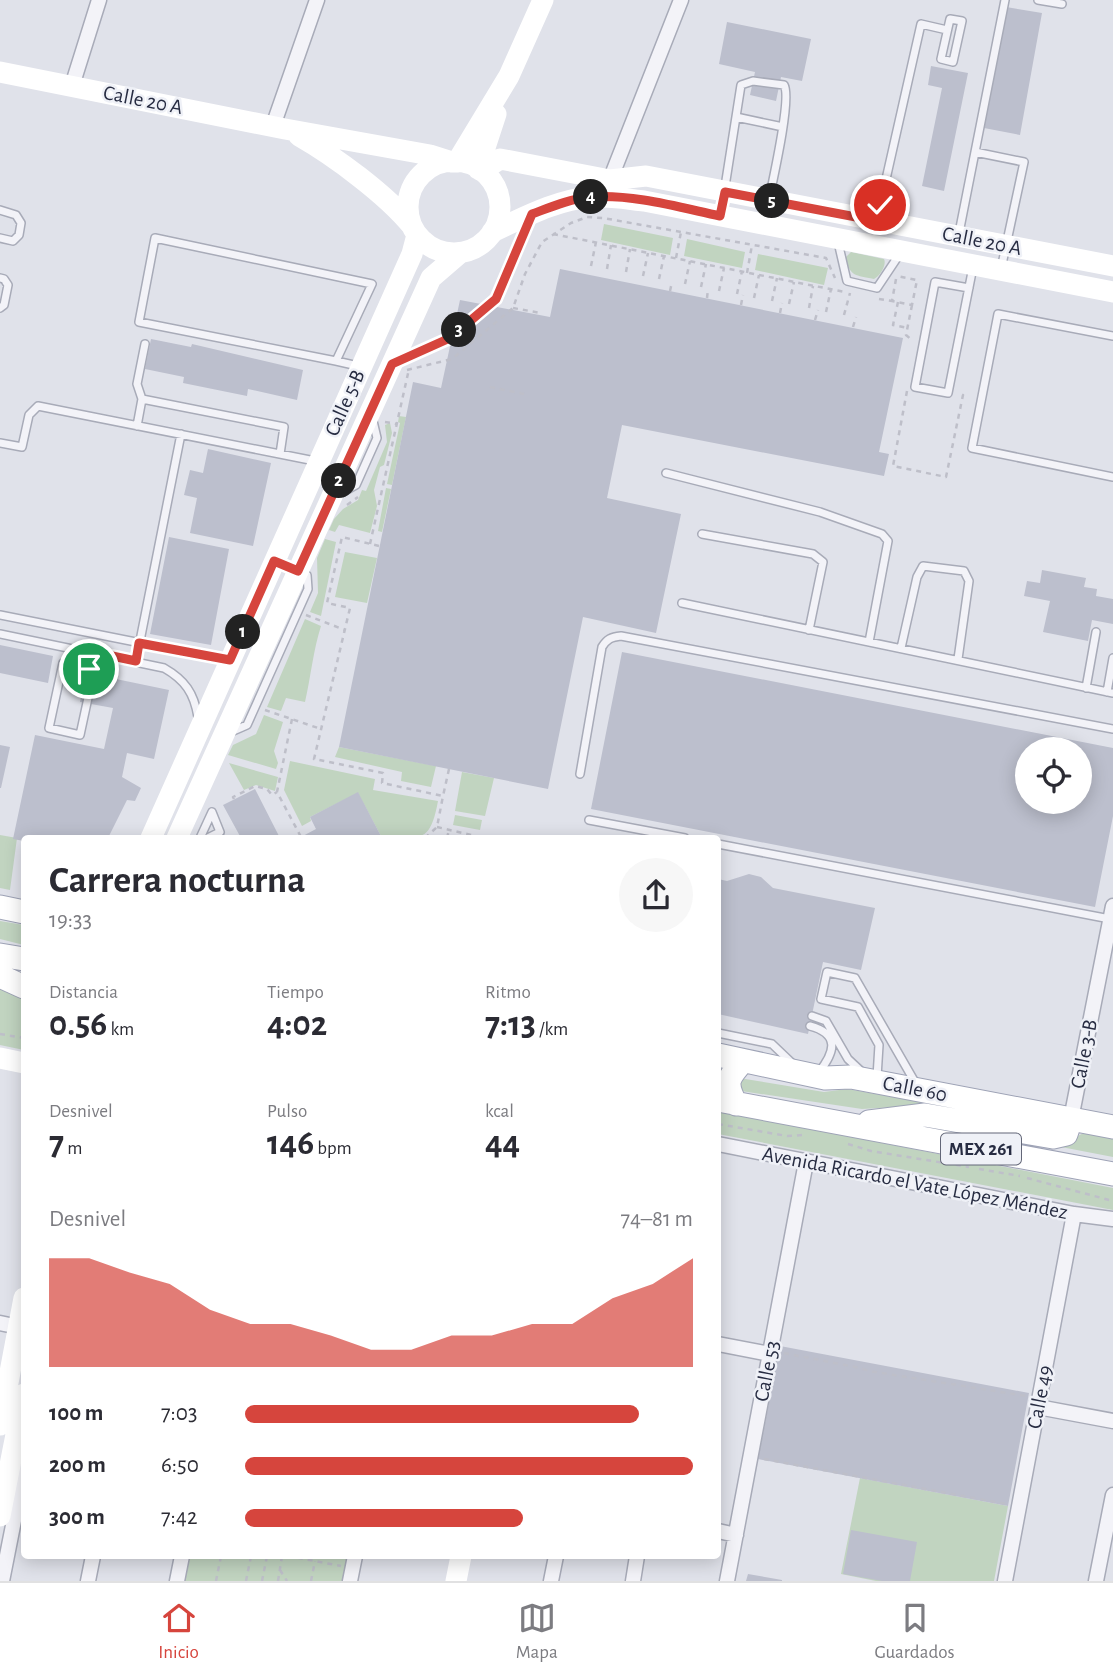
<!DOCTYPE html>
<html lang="es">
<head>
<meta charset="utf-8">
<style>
	:root { --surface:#fff; --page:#f7f7f7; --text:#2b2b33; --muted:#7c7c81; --line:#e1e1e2; --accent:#d6453d }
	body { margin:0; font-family:"Alegreya Sans",sans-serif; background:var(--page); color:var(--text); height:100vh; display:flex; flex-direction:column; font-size:26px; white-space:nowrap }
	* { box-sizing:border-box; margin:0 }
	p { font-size:23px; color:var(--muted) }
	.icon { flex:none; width:38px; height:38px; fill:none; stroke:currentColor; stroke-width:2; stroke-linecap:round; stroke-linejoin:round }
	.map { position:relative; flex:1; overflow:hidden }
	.panel { position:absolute; left:21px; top:835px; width:700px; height:724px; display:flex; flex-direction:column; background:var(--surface); border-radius:7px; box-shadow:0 4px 18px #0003 }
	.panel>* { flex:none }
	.tools { position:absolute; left:1015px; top:737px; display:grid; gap:14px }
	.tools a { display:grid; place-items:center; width:77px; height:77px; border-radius:50%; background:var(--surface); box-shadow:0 4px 18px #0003; font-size:35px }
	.pin { position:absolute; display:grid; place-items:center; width:60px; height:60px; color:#fff; margin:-30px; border:4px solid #fff; border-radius:50%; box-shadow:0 2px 7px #0007 }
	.km { position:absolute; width:35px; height:35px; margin:-18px; border-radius:50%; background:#222; color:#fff; font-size:19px; line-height:35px; text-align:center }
	.round { display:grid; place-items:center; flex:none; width:74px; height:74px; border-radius:37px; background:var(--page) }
	.overview { display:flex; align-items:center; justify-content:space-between; height:119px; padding:0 28px }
	h1 { font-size:38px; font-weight:600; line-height:52px }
	.metrics { display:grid; grid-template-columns:repeat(3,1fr); gap:10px; height:119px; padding:7px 28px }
	.metrics div { display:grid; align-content:center }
	.metrics b { font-size:35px; font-weight:600 }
	.metrics small { font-size:19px; font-weight:400 }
	.metrics p { font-size:19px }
	.chart { height:196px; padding:14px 28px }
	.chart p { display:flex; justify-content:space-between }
	.chart svg { width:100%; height:126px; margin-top:7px; fill:var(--accent); opacity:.7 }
	ul { padding:0 28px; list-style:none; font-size:23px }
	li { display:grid; grid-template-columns:112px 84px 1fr; align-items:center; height:52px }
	li i { height:18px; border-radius:9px; background:var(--accent) }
	.menu { display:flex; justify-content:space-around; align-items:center; height:98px; border-top:2px solid var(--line); background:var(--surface); font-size:19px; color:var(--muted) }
	.menu a { display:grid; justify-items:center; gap:4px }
	.menu .on { color:var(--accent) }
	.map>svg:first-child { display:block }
</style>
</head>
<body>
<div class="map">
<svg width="1113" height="1581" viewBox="0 0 1113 1581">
	<rect width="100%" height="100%" fill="#e0e2ea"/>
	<path fill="#c1d4c0" d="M604,224L673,238L670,255L601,240Z
		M687,239L745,252L742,268L684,256Z
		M851,252L884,259C887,265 880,276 874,279C855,275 851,277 845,258Z
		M758,254L828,268L824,285L755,270Z
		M399,416L406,417L392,485L387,484L400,423L398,422Z
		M390,423L392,433L384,465L380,467L374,490L377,506L370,533L339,525L335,532L329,530L334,519L343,509L358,500L362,490L366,491L387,442L385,425Z
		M386,488L391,489L382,532L378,531Z
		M325,539L336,542L321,616L310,612L318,593L317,558Z
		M345,552L377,558L367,603L335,597Z
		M305,619L321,626C313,651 311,676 305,702L286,698L281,711L267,707Z
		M264,715L283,722L274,751L278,763L276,769L228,755L233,745L256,734Z
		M339,747L436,766L431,787L401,781L402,772L335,757Z
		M290,761L375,779L373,790L438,801C430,844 421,838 382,838L358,793L310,817L311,821L302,826L284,790Z
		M229,763L278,777L275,791L256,785L244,790Z
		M462,772L494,778L485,816L455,811Z
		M455,815L482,820L480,830L453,825Z
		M0,835L17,838L10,890L0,888Z
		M0,921L24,925V945L0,939Z
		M0,980L24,992V1050L0,1045Z
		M739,1078L824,1092L847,1089L1063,1127L912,1106L862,1109L741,1091Z
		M718,1111L1113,1188V1210L718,1134Z
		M921,1120L1065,1142L1088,1131L1113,1136V1157Z
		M860,1478L1008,1506L994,1581H876L841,1574Z
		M188,1556H351L346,1581H183Z"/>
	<path fill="#bcbfcd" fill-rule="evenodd" d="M1006,7L1042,13L1020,135L984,128Z
		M727,22L811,39L802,81L781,77L776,101L750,95L755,72L719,64Z
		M931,66L968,73L944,191L922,186L942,88L928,85Z
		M560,269L903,338L879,452L889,454L884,476L622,425L607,498L681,514L656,633L583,617L548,789L339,747L413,382L441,388L460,300L550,317Z
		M151,339L191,347L192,344L303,370L297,400L248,389L247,396L183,383L184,377L145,369Z
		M208,449L271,463L253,546L190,533L197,498L184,495L190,470L203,473Z
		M169,537L229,549L211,645L150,634Z
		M1042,570L1086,578L1084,587L1097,589L1096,596L1113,599V624L1092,620L1088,641L1043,632L1050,601L1024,596L1027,581L1040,583Z
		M0,645L53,656L48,683L0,673Z
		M622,652L1113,748V816L1095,907L591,809ZM1027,749H1080V802H1027Z
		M87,673L169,690L154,759L127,753L122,777L141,788L135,801L127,800L108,838H24V841L13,839L35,735L104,749L113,708L80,702L81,697L76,696L80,678L85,679Z
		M0,745L10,747L1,788H0Z
		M255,789L280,838H241L223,805Z
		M358,792L382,838H299L316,829L310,817Z
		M749,874L761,877L773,888L875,908L861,970L823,962L808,1034L718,1014V879L727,881Z
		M780,1346L1029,1393L1008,1506L758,1459Z
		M851,1530L917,1542L910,1581H882L843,1574Z
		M748,1574L782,1580V1581H746Z"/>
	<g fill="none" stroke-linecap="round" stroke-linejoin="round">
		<defs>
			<path id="lane" d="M1038,0L1062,4
				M950,19L962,21L953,62L941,59Z
				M736,117L783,127
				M975,152L1024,162L1001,269
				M0,210L16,215L21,223L19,235L13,241L0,238
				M721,212L741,85L753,81L784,85C793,99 768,201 764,223
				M877,219L921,24L947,30
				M959,233L1005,0
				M838,242L847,281L877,288L899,255
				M0,278L4,279L8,285L4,305L0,308
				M969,288L935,282L915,387L948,393L973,267
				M1113,336L998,314L972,448L1113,477
				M336,361L372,284L155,238L139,322L336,361L358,366
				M399,361L450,338L496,299L530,220
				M142,399L284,427L280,454
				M137,426L142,399L137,384L145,344
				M0,443L22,447L29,415L38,406L315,461
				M666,473L820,512L882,534L888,541L869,642
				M338,495L356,485L377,438L373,421
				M702,534L813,554L823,562L809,630
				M682,603L1113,693
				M0,615L226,660
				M0,634L164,668C185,680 194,693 198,717
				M901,648L917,577L923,566L964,571L969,581L958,659
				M136,661L181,434
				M63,663L94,670L80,735L49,728Z
				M1086,688L1096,632
				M1107,692L1113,658
				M231,732L247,725L308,589L307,575L278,563
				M580,774L602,647C607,639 611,637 621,636L1113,729
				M589,820L685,838
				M200,838L212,812L220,832L208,838
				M718,844L1110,919
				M812,1016L826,1021L848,1059L863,1073
				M810,1026C840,1034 835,1052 819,1072
				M718,1033L772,1044L793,1064
				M877,1077L879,1045L858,1007L821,999L827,972L855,978L916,1084"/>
			<path id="street" d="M72,86L99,0
				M273,126L317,0
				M610,180L681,0
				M1071,1119L1113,906
				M718,1144L1074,1214L1113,1219
				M0,1323L19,1327
				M718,1344L770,1354
				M1038,1407L1113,1421
				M718,1531L736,1535
				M2,1581L24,1470
				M88,1581L93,1556
				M177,1581L182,1556
				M350,1581L355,1556
				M551,1581L556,1556
				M633,1581L637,1556
				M727,1581L806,1162
				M1005,1581L1074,1214
				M1096,1581L1113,1495"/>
			<path id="primary" d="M0,907L24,912
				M0,955L24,959
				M0,976L24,987
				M718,1055L825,1078L851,1077L1113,1127
				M718,1100L1113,1174
				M736,1104C724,1082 728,1078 743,1061
				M869,1122L925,1115L1053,1137L1066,1134L1071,1119"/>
		</defs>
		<use href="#lane" stroke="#a8abb8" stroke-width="10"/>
		<use href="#street" stroke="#a8abb8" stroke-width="17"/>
		<use href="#primary" stroke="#9ea3b6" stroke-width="25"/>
		<path stroke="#bebfc9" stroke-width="2.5" stroke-dasharray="5 5" stroke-linecap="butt" d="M553,234L845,292
			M676,258L681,232
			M591,266L596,242
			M607,269L611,245
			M626,272L630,249
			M747,273L752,245
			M643,276L648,253
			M659,279L664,256
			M896,279L892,301L912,305L917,280L897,276
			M685,284L690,261
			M701,287L706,264
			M670,291L672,282
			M719,291L724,268
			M737,294L742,271
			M707,298L708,289
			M754,298L759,275
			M879,299L892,301
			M772,301L777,278
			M898,302L893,325L908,328
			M789,304L794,282
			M741,305L743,295
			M912,305L906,335L913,341
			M513,308L541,313
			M809,308L813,286
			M826,312L831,289
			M780,313L782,303
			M844,315L850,293
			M815,320L818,310
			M853,327L856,317
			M407,370L452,359L513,308L525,274L542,242L571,223L587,217L603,218L826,258L835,278
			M490,387L524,394
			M907,391L893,466L946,477L963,395H959
			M385,422L397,424
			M347,505L358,497
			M370,544L409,369
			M379,546L342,537L327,603L350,608L314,759L383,773L382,783L443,796L449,769
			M306,615L345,630
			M265,710L321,729
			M292,719L277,792L301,837
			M234,799L233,797L255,786L267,789L272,795L277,792
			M437,827L484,838
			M425,838L437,827L443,796
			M447,838L449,830
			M0,1034L24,1038
			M718,1124L787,1136L804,1135
			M848,1144L871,1151L969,1167
			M979,1169L1020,1176
			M1027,1178L1113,1201
			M784,1353L860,1368L869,1371L1026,1396
			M764,1459L1006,1504
			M288,1556L341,1566
			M280,1570L287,1581
			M216,1581L221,1556
			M246,1581L251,1556
			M262,1581L267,1556
			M278,1581L282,1556
			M311,1581L315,1561"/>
		<use href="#lane" stroke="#f3f3f8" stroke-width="7"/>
		<use href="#street" stroke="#f3f3f8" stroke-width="14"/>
		<path stroke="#fff" stroke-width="21" d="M0,72L285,129L430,155L452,162
			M299,136C334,156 387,195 412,226
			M408 207a46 46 0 1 1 92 0a46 46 0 1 1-92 0Z
			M457,162L509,76L543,0
			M478,169L496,114
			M481,171L500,159L610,180L646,176L1113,266
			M492,232C523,218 556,200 590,197C608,196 626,199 644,201L1113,292
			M151,838L412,254L417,235
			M177,838L431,278L460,253
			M0,1058L24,1063
			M0,1425L24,1298
			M0,1516L24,1394
			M456,1581L461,1556"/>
		<use href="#primary" stroke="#fff" stroke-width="23"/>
	</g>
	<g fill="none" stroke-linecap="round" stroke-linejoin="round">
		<defs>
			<path id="route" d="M89,669L93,652L136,661L139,643L230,660L274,561L298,571L392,364L450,338L496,299L532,214C551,207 570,199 590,197C633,194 678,207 720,216L725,192L877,221L880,205"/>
		</defs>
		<use href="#route" stroke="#fff" stroke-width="14"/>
		<use href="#route" stroke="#d6453d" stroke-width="9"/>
	</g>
	<g text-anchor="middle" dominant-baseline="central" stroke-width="5" stroke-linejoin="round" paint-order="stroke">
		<rect fill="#eff1f7" stroke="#636778" stroke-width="2" x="941" y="1133.5" width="80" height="31" rx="5"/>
		<g font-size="19" font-weight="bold" fill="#272c42">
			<text x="981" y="1149">MEX 261</text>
		</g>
		<g font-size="21" fill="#272c42" stroke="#eff1f7">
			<text transform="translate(143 100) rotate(11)">Calle 20 A</text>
			<text transform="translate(982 241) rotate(11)">Calle 20 A</text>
			<text transform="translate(345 403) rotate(-66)">Calle 5-B</text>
			<text transform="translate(1084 1054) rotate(-79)">Calle 3-B</text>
			<text transform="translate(915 1089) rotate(11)">Calle 60</text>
			<text transform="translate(915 1183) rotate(11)">Avenida Ricardo el Vate López Méndez</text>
			<text transform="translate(767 1371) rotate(-79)">Calle 53</text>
			<text transform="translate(1040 1397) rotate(-79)">Calle 49</text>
		</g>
	</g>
</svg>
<div class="tools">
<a><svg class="icon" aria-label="locate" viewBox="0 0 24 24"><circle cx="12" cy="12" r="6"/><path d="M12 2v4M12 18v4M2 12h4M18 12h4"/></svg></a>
</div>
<div class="pin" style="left:89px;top:669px;background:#1e9e55"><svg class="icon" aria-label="arrive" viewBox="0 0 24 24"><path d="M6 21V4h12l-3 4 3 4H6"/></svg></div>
<div class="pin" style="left:880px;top:205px;background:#d93025"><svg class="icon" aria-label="check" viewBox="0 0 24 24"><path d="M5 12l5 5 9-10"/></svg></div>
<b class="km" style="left:243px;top:632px">1</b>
<b class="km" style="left:339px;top:481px">2</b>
<b class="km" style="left:459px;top:330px">3</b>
<b class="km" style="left:591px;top:197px">4</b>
<b class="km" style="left:772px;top:201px">5</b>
<section class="panel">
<div class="overview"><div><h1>Carrera nocturna</h1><p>19:33</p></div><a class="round"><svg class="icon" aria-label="share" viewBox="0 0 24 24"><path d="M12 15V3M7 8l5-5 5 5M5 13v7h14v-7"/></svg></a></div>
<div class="metrics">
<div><p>Distancia</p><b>0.56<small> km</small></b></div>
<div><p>Tiempo</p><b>4:02</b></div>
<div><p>Ritmo</p><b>7:13<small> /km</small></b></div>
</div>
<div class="metrics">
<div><p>Desnivel</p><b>7<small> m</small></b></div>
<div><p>Pulso</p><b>146<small> bpm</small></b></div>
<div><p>kcal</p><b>44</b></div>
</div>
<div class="chart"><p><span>Desnivel</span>74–81 m</p>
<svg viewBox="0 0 160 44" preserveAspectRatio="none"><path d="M0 44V6L10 6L20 11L30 15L40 24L50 29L60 29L70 33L80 38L90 38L100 33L110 33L120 29L130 29L140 20L150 15L160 6V44z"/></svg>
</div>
<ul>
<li><b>100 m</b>7:03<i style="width:88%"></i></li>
<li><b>200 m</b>6:50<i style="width:100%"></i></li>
<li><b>300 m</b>7:42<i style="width:62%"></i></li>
</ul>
</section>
</div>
<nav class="menu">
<a class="on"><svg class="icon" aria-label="home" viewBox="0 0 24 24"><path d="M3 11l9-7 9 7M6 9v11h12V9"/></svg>Inicio</a>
<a><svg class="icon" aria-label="map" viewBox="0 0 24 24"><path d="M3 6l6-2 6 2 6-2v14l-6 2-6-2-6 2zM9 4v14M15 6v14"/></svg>Mapa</a>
<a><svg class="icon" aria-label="saved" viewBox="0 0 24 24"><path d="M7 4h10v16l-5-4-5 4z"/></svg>Guardados</a>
</nav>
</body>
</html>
